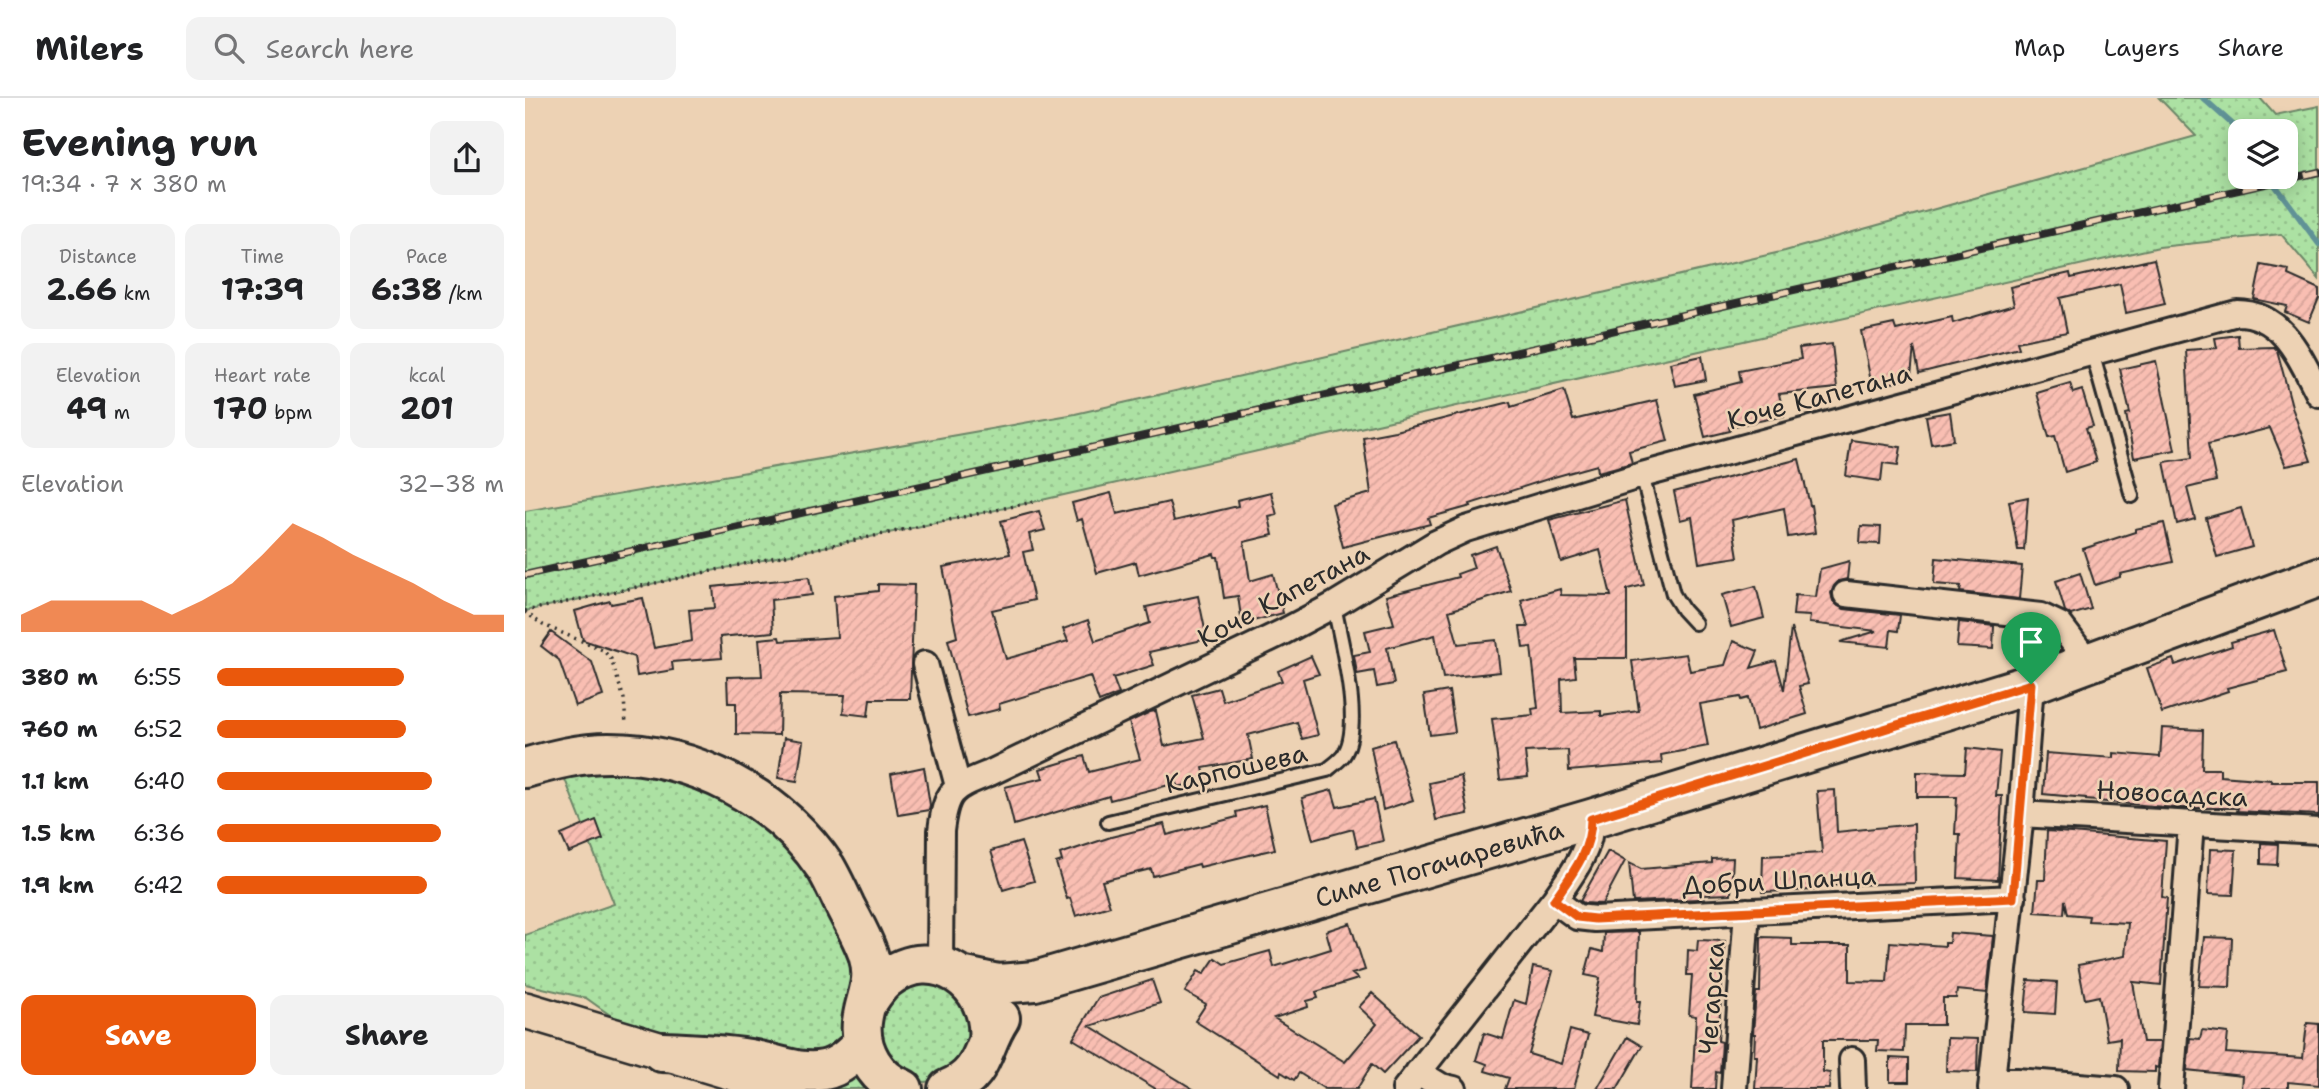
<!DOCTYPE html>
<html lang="en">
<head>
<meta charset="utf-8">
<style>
	:root { --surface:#fff; --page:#f2f2f2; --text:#202124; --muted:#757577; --line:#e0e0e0; --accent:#ea580c }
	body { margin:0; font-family:"Shantell Sans",sans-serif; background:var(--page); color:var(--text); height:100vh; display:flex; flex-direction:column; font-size:26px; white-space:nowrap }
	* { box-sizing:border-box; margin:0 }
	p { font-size:23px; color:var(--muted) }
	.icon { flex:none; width:38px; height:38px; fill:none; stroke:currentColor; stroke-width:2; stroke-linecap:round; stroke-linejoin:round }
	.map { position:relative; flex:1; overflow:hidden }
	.sheet { display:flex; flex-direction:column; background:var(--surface); width:525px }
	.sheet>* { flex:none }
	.buttons { position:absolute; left:1703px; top:21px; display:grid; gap:14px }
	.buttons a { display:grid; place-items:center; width:70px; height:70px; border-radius:14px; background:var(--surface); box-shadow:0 4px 18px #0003; font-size:35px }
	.pin { position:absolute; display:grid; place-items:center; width:60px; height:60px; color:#fff; margin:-72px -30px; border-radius:50% 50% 50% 0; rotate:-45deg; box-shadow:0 0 7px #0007 }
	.pin .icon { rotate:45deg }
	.round { display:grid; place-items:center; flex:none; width:74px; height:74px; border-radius:14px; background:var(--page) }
	.headline { display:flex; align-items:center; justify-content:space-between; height:119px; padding:0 21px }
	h1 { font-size:38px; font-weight:700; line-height:52px }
	.stats { display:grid; grid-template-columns:repeat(3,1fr); gap:10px; height:119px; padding:7px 21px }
	.stats div { display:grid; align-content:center; border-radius:14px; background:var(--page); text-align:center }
	.stats b { font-size:30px; font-weight:700 }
	.stats small { font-size:19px; font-weight:400 }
	.stats p { font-size:19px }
	.chart { height:196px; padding:14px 21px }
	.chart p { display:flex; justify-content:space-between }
	.chart svg { width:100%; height:126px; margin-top:7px; fill:var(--accent); opacity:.7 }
	.action { display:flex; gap:14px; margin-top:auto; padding:14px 21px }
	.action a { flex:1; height:80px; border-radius:14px; background:var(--accent); color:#fff; font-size:28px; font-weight:700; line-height:80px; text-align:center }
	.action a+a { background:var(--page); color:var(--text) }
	ul { padding:0 21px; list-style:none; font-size:23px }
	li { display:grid; grid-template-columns:112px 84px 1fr; align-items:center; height:52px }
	li i { height:18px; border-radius:9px; background:var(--accent) }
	header { display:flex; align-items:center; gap:42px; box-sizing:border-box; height:98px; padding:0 35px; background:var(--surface); border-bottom:2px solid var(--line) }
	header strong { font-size:33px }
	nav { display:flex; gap:38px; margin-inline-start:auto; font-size:24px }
	.search { width:490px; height:63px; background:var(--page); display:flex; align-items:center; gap:18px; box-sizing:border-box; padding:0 24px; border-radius:14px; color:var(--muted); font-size:26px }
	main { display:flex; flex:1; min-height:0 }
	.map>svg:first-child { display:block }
</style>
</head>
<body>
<header>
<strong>Milers</strong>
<div class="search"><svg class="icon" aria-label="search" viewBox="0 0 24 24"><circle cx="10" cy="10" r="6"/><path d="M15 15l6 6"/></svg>Search here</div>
<nav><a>Map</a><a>Layers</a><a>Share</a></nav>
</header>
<main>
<section class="sheet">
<div class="headline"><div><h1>Evening run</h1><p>19:34 · 7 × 380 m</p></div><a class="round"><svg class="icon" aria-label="share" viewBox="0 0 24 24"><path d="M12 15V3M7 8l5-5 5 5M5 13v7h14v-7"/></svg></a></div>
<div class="stats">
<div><p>Distance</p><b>2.66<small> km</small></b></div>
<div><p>Time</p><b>17:39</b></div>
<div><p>Pace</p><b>6:38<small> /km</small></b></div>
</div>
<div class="stats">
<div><p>Elevation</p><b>49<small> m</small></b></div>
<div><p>Heart rate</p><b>170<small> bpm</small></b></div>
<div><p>kcal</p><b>201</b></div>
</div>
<div class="chart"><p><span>Elevation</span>32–38 m</p>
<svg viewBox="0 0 160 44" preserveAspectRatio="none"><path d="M0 44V38L10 33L20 33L30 33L40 33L50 38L60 33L70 27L80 17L90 6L100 11L110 17L120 22L130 27L140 33L150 38L160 38V44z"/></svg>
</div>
<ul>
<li><b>380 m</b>6:55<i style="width:65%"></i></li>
<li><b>760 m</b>6:52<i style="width:66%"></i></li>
<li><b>1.1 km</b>6:40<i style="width:75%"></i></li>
<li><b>1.5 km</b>6:36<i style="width:78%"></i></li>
<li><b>1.9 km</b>6:42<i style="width:73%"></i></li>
</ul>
<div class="action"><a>Save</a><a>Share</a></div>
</section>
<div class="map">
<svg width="1794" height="991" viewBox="0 0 1794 991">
	<defs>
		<pattern id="grass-dots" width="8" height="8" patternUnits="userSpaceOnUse" patternTransform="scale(1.75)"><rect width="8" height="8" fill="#ace1a3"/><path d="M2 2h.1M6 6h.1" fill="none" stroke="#94c18c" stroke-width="1.8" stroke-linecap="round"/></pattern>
		<pattern id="building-hatch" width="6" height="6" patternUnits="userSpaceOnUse" patternTransform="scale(1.75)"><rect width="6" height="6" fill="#f9beb2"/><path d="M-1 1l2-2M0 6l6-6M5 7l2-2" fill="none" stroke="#d6a399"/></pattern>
	</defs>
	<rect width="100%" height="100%" fill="#edd2b4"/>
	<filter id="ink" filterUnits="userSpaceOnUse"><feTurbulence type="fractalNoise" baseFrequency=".0143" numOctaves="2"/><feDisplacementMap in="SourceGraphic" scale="14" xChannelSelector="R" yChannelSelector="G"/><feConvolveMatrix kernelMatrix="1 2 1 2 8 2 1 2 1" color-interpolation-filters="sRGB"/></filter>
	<g filter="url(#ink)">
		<path fill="url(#grass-dots)" stroke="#6c8667" stroke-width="2" fill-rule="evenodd" d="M1634,0H1735L1750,17L1794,8V181L1756,136L1634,149L508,404L0,513V413L550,316L1260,153L1671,38ZM1715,33H1760V79H1715Z
			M49,658L235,703L338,843L327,957L137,954L61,900L0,886V837L89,806L32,661Z
			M390,880L439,896L451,946L417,981L400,984L384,981L357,961L351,913Z
			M333,971L355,991H293Z"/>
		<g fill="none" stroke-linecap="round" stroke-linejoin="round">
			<path stroke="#619296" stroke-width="6" d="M1678,0L1707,26L1715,38
				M1744,79L1794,146"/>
		</g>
		<path fill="url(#building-hatch)" stroke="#2b2b2b" stroke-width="2" d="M1629,161L1640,206L1601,215L1595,186L1535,200L1542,234L1492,244L1494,250L1394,275L1389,249L1386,277L1380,279L1381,282L1347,289L1336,233L1369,226L1371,232L1427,219L1428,225L1489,207L1485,189L1545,175L1546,180Z
			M1736,167L1764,172L1763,177L1794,191V200L1784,224L1760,214L1762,208L1729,201Z
			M1713,237L1714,250L1749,249L1752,252L1768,312L1786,363L1761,368L1745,330L1683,346L1691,383L1662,390L1670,421L1652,426L1639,364L1667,360L1661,252L1692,250L1690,240Z
			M1307,246L1312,290L1254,296L1259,318L1204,329L1205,333L1180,339L1169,296L1216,284L1214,273L1276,261L1274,250Z
			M1177,258L1181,282L1150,288L1145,265Z
			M1631,263L1650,352L1609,360L1601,316L1605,315L1595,271Z
			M1545,285L1548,295L1557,292L1568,328L1561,330L1571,364L1540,374L1530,338L1524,339L1512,295Z
			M1039,292L1048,322L1132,302L1143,343L1104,353L1107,365L1073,374L1072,367L1029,379L945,406L946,408L903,420L905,426L818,449L807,406L846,395L838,339L870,333L985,304L986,309Z
			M1425,314L1429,342L1406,346L1401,318Z
			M1326,342L1376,349L1373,367L1358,365L1356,383L1321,378Z
			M1274,361L1285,407H1286L1290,435L1263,439L1259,410L1207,422L1213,459L1174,465L1167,419L1155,422L1149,394Z
			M746,394L752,417L744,419L748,437L719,444L725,483L748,476L758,515L717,526L713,498L699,500L693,459H690L689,456L614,477L611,464L572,475L557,421L552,423L547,405L586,395L592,416L644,404L649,423L713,408L712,402Z
			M1503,399L1499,452H1493L1484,403Z
			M1100,402L1119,487L1102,491V560H1049L1051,579L1036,581L1037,615L1076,613V618L1114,613L1107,563L1161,556L1165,573L1200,567L1208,543L1233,553L1226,570L1251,563L1259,592L1266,530L1283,586L1274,588L1282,616L1231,632L1223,600L1216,602L1215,599L1175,606L1183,648L1136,657L1137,665L1044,673L1043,652L1000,654L1003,679L975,682L967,621L1008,617L1007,611L1013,610L1006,549L998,550L995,529H1003L996,502L1035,491L1036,497L1086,498L1075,452L1036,464L1024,422Z
			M1716,410L1727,449L1692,459L1681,420Z
			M514,413L520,432L504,436L508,452L498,454L509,502L467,512L481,561L543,543L538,531L563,522L570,543L625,525L621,509L673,498L682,541L624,554L629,567L588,580L594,596L574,604L565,578L474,606L475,611L443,619L423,542L432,539L418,469L485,456L476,423Z
			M1639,425L1648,464L1595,476V479L1570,487L1558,451L1610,434V431Z
			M1336,428L1356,429L1355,446L1335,445Z
			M971,448L986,493L924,513L933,546L971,542L975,574L918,580L910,537L862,550L869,586L852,589L849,573L832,576L829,557L845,554L840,533L869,526L861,498L933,479L932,476L949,470L945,457Z
			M1411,460L1497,468L1494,501L1435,494L1436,488L1409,486Z
			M1324,463L1322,481L1314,483L1309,488L1306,495L1308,503L1313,508L1319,511L1375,517L1373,533L1366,532L1364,549L1315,544L1352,533L1284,525L1285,518L1268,517L1270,497L1291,499L1295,471Z
			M1555,475L1566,511L1546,517L1540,513L1531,483Z
			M284,479L287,497L246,502L248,534L195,539L197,560L147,564L148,572L112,578L109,559L58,542L50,513L85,503L86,506L118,500L129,550L167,543L164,512L190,510L188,489Z
			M353,486L389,487L385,601H345L343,618L318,615L320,597L255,596L254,637L211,636V605H203L202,579L237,578L234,541L254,539L255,543L312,539L309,498L353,493Z
			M1231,488L1239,520L1206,529L1197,497Z
			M1434,524L1469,528L1468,551L1432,549Z
			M1749,532L1762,574L1702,590L1703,593L1637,615L1622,570L1648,561L1650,567L1707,548L1706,544Z
			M26,534L67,564L78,598L50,608L34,562L16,548Z
			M786,558L794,576L778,581L793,637L777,641L772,624L723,637L728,661L678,670L681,683L653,689L652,685L585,702L584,698L489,727L480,689L518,680L515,671L559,658L564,674L615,661L604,624L625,614L631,613L639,648L679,640L667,597L694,590L698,603L757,583L753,573Z
			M924,593L930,634L905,637L899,597Z
			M1637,630L1678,632L1677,671H1695V678L1747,682L1746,684H1794V717L1712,713L1713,710H1650L1561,702V700L1518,696L1521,655L1589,660V655L1635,659Z
			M259,640L278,643L272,683L253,680Z
			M869,642L888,702L858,712L846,649Z
			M1442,650L1475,654L1471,698H1477L1473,782L1433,780L1435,736H1430L1432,699H1392V674L1440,675Z
			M399,669L405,707L404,712L373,717L366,676Z
			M936,678L943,716L911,722L904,685Z
			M807,692L812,709L849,701L858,743L832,749L828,731L788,742L777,700Z
			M1310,692L1312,734L1389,726L1390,785L1288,788L1289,792L1237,794L1238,758L1297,755L1292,693Z
			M740,707L750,751L675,769L674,766L628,778L626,771L577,783L585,808L551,818L545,800L542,801L531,765L537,763L535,756L586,739L639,726L642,737L712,719L711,714Z
			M71,722L78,741L44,755L36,737Z
			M1522,733L1641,743L1637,799L1642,800L1636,887L1608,884L1618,944H1635L1633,970L1630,969V974L1594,973L1595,940L1582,942L1574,898L1560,901L1553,867L1600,858L1603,825L1563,823L1564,818L1543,816L1540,802L1539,816L1510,814L1513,782H1520Z
			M496,744L509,783L478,792L466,753Z
			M1736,745L1753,746L1752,767L1736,766Z
			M1685,751L1711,752L1708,797L1683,796Z
			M1083,753L1100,763L1077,806L1059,805L1055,803Z
			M1208,760L1206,796L1176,797V801H1173L1108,804L1104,765L1116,771L1187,765V761Z
			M825,825L840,872L827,876L833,881L791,894L793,900L782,903L783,909L749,920L820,964L852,926L834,909L847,895L894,937L858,976L847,966L832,991H800L774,975L769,982L756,974L755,977L670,923L681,906L660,894L673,873L679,876L690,860L699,866L745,853L749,869L806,851L801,833Z
			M1114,834L1112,903H1115L1112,927L1067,919L1075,880L1060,877L1067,851L1078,854L1079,835Z
			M1425,835L1468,838L1462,895L1432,892L1431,900H1418V927H1380L1379,954L1352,953L1353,942H1298V974L1305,975L1304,991H1230L1232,958H1229L1230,936H1228L1231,894H1235L1236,839L1267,840V847H1325V883L1362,884L1365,844L1420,848V845H1424Z
			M1679,839L1707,840L1705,889L1674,888Z
			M1173,842L1200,843L1193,943L1197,944L1195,975L1191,974L1190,991H1167L1171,918L1164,917L1167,877H1162L1163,852L1172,853Z
			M1008,869L1028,873L1004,956L1036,966L1045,932L1063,937L1049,991H980L984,980L960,973L962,966L951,962L959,935L978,941L989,902L1001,906Z
			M627,882L635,905L565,928L668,991H631L548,941L573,900Z
			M1503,882L1532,884L1530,916L1500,914Z
			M1782,925L1794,926V987L1763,984V991H1716L1717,978L1662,972L1665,940L1675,941L1677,932L1703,935L1701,955L1778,960Z
			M1102,939L1117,948L1092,991H1072Z
			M1422,940L1453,941L1452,974L1421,973Z
			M1365,960L1384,961V984H1365Z"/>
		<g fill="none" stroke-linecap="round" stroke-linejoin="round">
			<defs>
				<path id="service" d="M1567,254L1607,398
					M1117,377L1148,496L1158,512L1170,525
					M583,724L802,672C807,668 814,663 818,658C840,629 815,542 809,507"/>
				<path id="minor" d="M1321,496L1516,518L1535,527L1564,565
					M400,566L433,688
					M1496,716L1794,733
					M1029,802C1047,776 1066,753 1066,721
					M415,869L416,733C421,691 428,690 465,675L758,534L809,507L911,445L941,431L1117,377L1712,215C1758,215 1775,260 1794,296
					M1327,962L1328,991
					M893,974L916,988L929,991
					M1467,981L1591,991
					M880,991L1029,802L1052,819L1070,821L1488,800
					M1209,991L1222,813
					M1466,991L1496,716L1506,586
					M1646,991L1666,726"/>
				<path id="secondary" d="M0,912L264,991"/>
				<path id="primary" d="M0,670C28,662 55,655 84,655C169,655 253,699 301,770C308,782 314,795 320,808C328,824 337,839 343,856C352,885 340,898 337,924C334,952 351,981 378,991
					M436,878L473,886L510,883L1066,721L1506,586L1794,479
					M344,902C349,894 354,887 361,881C409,843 469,885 463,943
					M137,954C166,955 195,956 224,961C249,965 273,977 299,972C315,969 327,957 338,945
					M423,991C460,977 456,948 475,920"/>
			</defs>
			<use href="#service" stroke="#2b2b2b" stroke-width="18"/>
			<use href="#minor" stroke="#2b2b2b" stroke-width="30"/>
			<use href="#secondary" stroke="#2b2b2b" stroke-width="40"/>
			<use href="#primary" stroke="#2b2b2b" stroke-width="44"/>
			<path stroke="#2b2b2b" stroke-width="3.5" stroke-dasharray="2 5" stroke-linecap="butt" d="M0,513L508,404
				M0,514L18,527L78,552L86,561L99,601L101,626"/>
			<use href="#service" stroke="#edd2b4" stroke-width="12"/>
			<use href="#minor" stroke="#edd2b4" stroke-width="24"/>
			<use href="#secondary" stroke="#edd2b4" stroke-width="35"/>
			<use href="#primary" stroke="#edd2b4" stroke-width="38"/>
			<defs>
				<path id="rail" d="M0,477L1794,74"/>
			</defs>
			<use href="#rail" stroke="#2b2b2b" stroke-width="8"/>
			<use href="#rail" stroke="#edd2b4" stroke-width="5" stroke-dasharray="16" stroke-linecap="butt"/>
		</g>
	</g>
	<g fill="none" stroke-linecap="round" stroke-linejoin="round" filter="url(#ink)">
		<defs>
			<path id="route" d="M1506,586L1488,800L1070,821L1052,819L1029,802C1047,776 1066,753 1066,721Z"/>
		</defs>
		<use href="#route" stroke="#fff" stroke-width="14"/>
		<use href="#route" stroke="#ea580c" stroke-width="9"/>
	</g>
	<g text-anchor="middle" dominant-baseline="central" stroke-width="5" stroke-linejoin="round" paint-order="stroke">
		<g font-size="26" fill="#2b2b2b" stroke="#edd2b4">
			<text transform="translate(1294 298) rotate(-15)">Коче Капетана</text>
			<text transform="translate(758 497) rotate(-28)">Коче Капетана</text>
			<text transform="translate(711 670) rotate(-13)">Карпошева</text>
			<text transform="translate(1647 695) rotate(3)">Новосадска</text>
			<text transform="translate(914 765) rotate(-16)">Симе Погачаревића</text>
			<text transform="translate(1254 782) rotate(-3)">Добри Шпанца</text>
			<text transform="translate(1186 900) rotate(-86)">Чегарска</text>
		</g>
	</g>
</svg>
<div class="buttons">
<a><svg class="icon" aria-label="layers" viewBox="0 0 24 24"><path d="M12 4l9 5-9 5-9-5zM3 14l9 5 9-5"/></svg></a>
</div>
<div class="pin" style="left:1506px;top:586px;background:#1e9e55"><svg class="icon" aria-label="arrive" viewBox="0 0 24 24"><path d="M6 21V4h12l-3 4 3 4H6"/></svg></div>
</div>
</main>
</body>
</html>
